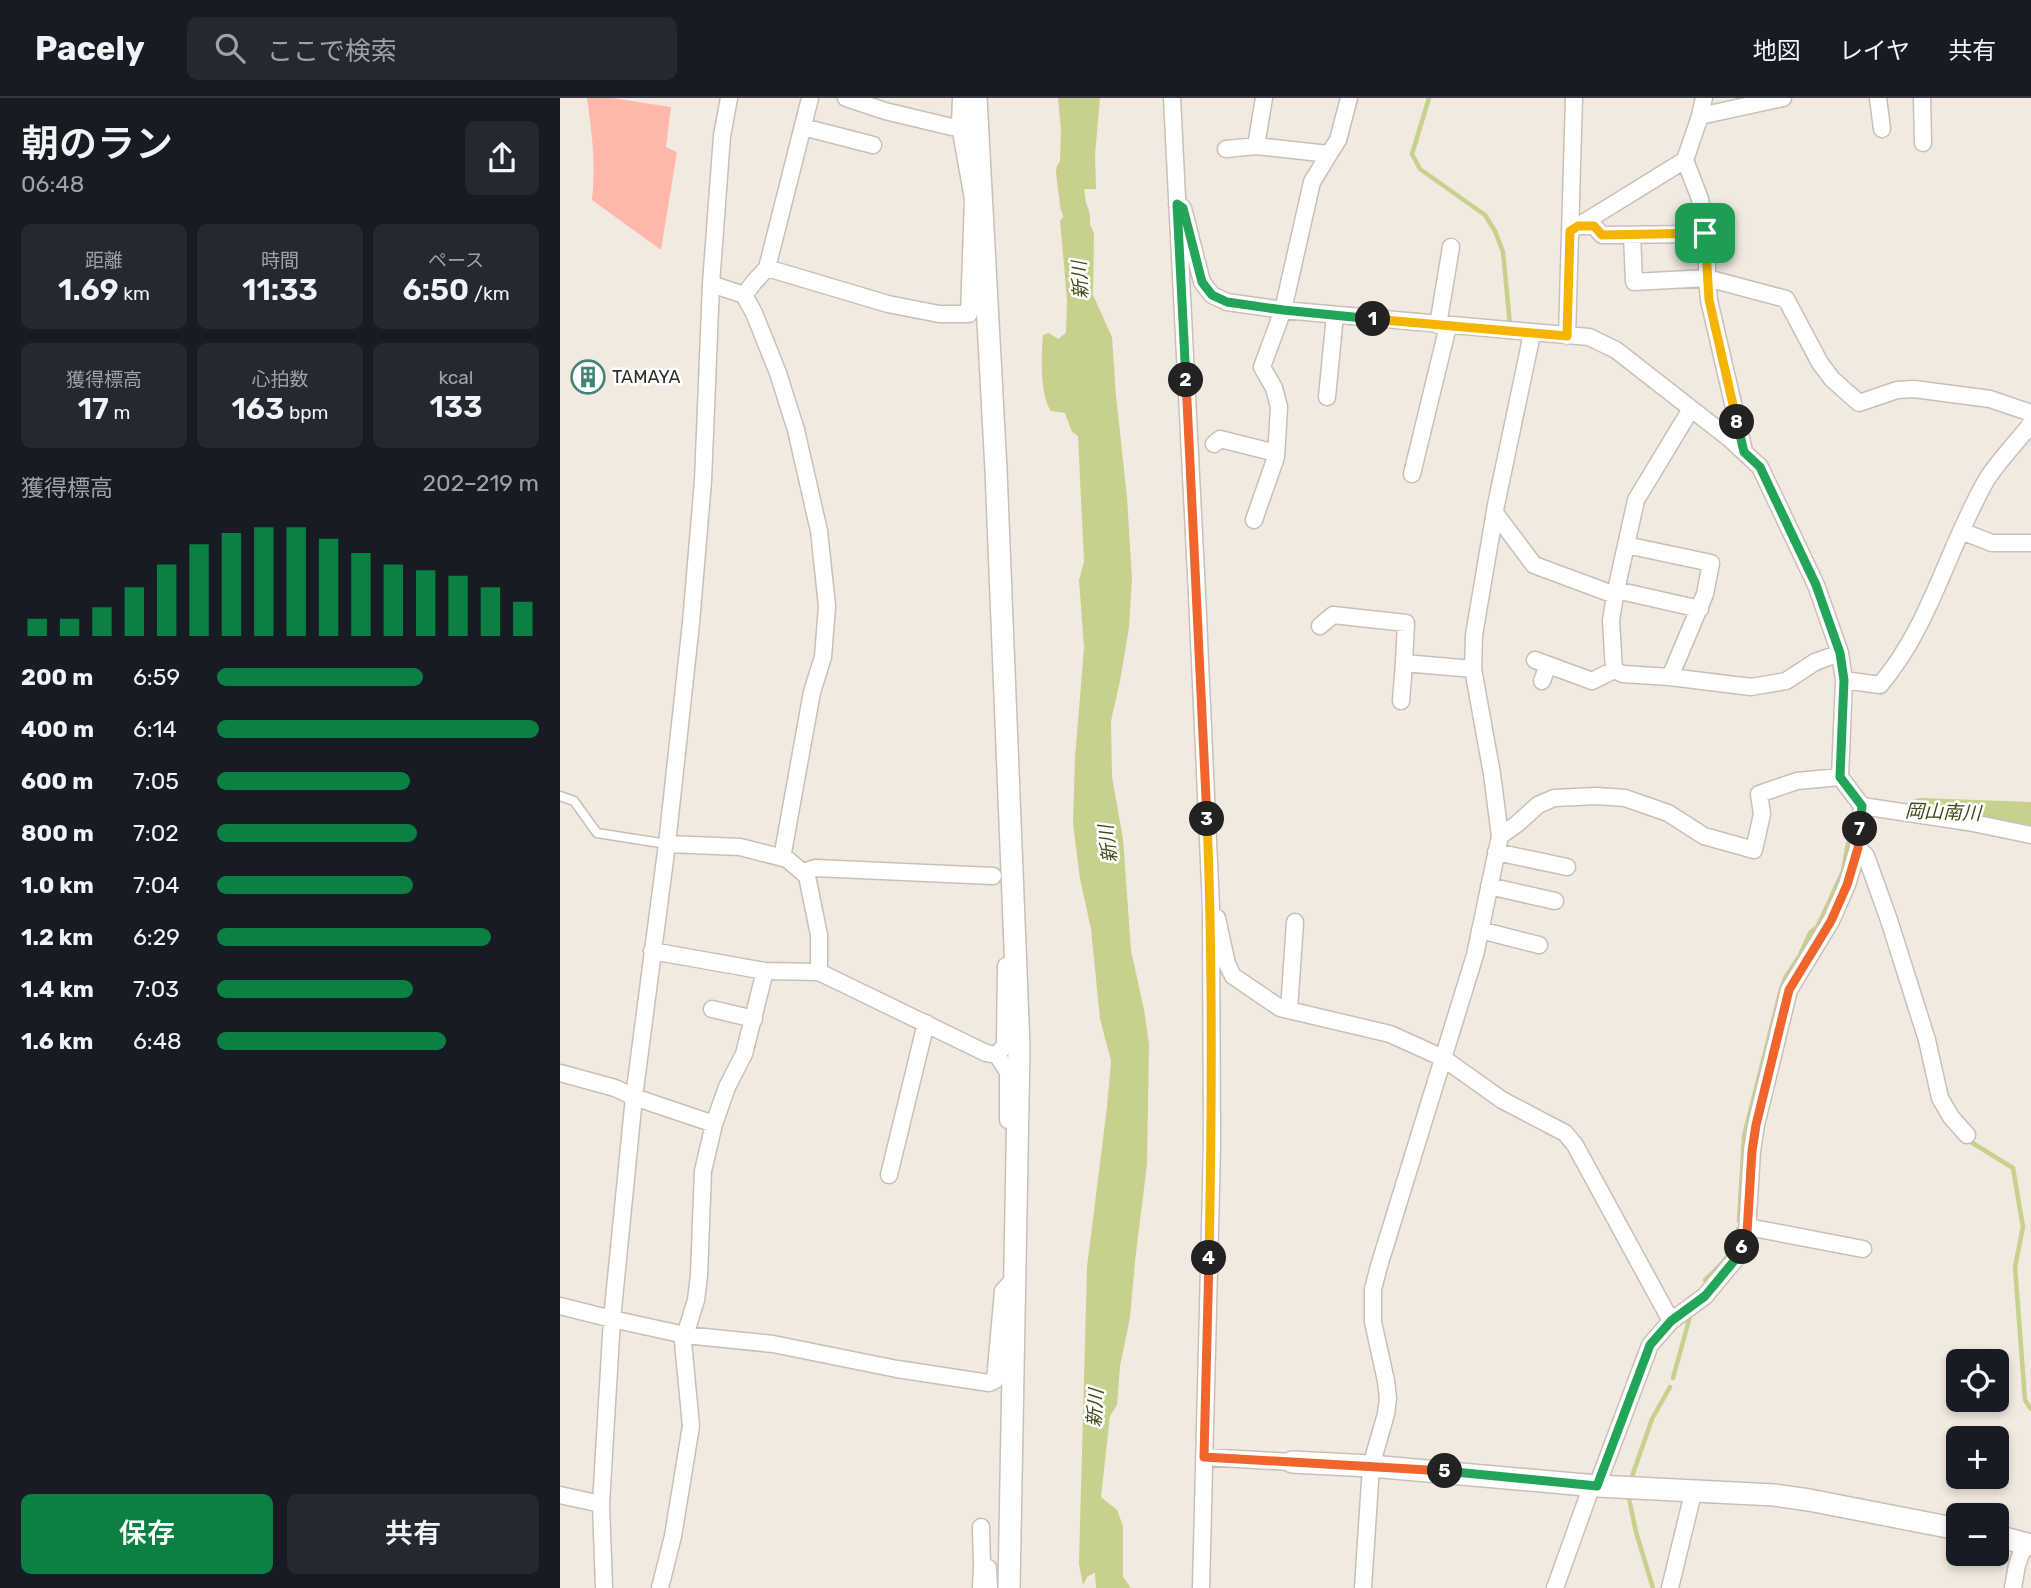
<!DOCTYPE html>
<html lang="ja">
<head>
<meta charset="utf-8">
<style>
	:root { --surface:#171b24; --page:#242831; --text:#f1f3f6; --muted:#9ea1a6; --line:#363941; --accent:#0b8043 }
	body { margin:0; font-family:Rubik,"Noto Sans JP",sans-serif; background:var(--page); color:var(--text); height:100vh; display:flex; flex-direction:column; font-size:26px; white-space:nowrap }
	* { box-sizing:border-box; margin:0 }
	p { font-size:23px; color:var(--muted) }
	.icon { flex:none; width:38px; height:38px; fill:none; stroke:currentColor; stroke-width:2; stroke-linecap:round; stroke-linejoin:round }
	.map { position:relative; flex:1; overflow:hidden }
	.side { display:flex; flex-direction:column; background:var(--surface); width:560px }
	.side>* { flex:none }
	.controls { position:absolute; left:1386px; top:1251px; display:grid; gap:14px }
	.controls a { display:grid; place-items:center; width:63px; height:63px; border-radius:10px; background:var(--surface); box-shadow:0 4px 10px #0003; font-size:35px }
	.pin { position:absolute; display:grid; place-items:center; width:60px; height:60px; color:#fff; margin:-30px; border-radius:14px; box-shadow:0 4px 10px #0006 }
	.km { position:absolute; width:35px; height:35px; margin:-18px; border-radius:50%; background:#222; color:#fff; font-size:19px; line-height:35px; text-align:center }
	.round { display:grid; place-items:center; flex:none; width:74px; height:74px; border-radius:10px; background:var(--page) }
	.overview { display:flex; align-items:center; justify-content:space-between; height:119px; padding:0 21px }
	h1 { font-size:38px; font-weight:600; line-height:52px }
	.metrics { display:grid; grid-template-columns:repeat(3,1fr); gap:10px; height:119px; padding:7px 21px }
	.metrics div { display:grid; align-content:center; border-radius:10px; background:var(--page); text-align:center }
	.metrics b { font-size:30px; font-weight:600 }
	.metrics small { font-size:19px; font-weight:400 }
	.metrics p { font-size:19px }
	.chart { height:196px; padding:14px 21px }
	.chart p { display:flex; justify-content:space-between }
	.chart svg { width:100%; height:126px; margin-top:7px; stroke:var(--accent); stroke-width:6 }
	.primary-button { display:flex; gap:14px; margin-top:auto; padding:14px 21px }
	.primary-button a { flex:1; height:80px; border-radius:10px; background:var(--accent); color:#fff; font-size:28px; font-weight:600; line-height:80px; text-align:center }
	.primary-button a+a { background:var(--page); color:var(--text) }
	ul { padding:0 21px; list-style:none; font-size:23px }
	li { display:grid; grid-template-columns:112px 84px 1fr; align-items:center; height:52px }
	li i { height:18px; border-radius:9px; background:var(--accent) }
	header { display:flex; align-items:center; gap:42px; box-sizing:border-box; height:98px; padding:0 35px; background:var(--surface); border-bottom:2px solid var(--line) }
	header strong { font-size:33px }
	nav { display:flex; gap:38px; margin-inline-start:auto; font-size:24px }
	.search { width:490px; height:63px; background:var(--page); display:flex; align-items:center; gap:18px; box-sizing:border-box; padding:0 24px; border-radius:10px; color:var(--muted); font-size:26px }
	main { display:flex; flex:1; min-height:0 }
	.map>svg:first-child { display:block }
</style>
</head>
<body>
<header>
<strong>Pacely</strong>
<div class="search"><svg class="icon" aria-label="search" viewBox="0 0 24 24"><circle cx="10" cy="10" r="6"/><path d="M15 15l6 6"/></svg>ここで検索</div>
<nav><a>地図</a><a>レイヤ</a><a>共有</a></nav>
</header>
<main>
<section class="side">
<div class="overview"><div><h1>朝のラン</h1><p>06:48</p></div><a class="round"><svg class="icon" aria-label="share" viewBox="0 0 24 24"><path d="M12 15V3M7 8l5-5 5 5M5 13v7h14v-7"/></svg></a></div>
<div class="metrics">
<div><p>距離</p><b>1.69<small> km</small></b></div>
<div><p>時間</p><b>11:33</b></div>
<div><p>ペース</p><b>6:50<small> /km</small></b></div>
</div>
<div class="metrics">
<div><p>獲得標高</p><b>17<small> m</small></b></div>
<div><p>心拍数</p><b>163<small> bpm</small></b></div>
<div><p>kcal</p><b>133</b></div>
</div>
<div class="chart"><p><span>獲得標高</span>202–219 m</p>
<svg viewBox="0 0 160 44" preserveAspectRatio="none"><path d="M5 44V38M15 44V38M25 44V34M35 44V27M45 44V19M55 44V12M65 44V8M75 44V6M85 44V6M95 44V10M105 44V15M115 44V19M125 44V21M135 44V23M145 44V27M155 44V32"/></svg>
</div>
<ul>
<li><b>200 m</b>6:59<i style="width:64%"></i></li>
<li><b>400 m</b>6:14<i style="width:100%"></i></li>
<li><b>600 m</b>7:05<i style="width:60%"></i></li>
<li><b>800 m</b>7:02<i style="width:62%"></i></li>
<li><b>1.0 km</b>7:04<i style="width:61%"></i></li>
<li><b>1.2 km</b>6:29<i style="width:85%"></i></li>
<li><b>1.4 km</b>7:03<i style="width:61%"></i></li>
<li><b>1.6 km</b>6:48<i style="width:71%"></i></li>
</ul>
<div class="primary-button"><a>保存</a><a>共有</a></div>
</section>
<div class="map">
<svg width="1471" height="1490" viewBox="0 0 1471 1490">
	<rect width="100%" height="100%" fill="#f2eae0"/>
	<path fill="#ffb7a9" d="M27,0H52L111,9L106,49L117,54L101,152L32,102C36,67 32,35 27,0Z"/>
	<path fill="#c8d08d" d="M498,0H540L535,57L536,91H520V107H508V92H499L501,32Z
		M504,118L526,119L534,135L533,197L552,239L556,298L567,399L572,480L569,529L560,583L551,623L552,679L563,741L571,852L584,912L589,946L587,1066L575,1163L570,1220L560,1268L557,1307L550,1318L541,1399L557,1412L563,1428V1479L571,1490H536L535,1475L528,1478L523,1487L519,1466L527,1169L547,1009L551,963L540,921L531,831L520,781L513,726L515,659L524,550L519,482L524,464L518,338L512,334L505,315L491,313C480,298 481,257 483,237L489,235L498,241L506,235L507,201L500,123Z"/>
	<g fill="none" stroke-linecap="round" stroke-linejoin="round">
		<path stroke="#c8d08d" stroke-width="4.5" d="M869,0L852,56L860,71L925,117L935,133L943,154L950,227
			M1406,1041L1453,1070L1463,1129L1455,1169L1465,1302L1471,1311
			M1179,1123L1184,1038L1221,891L1225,880L1239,859L1250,835L1257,829L1263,817L1283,773L1288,745
			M1145,1182C1159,1169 1177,1152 1178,1131
			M1113,1280L1131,1215
			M1070,1384L1092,1321L1110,1289
			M1068,1396L1076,1434L1093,1490"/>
		<path stroke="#c8d08d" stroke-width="26" d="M509,73L513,107L517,118L518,153
			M1361,713L1471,717"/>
		<defs>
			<path id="service" d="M0,698L14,703L37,735L107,746"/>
			<path id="minor" d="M286,0L325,13L392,29L400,28
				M612,0L637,496L651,809L652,1050L641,1490
				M704,0L696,48L769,56L778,42L789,0
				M1318,0L1322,31
				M1362,0L1363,45
				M1140,18L1144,0
				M243,29L313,47
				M666,51L696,48
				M617,106L623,110L642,184L652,197L667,204L723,212L1029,239L1056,252L1170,341L1200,369L1256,487L1280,555L1284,582L1280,679L1302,708L1298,750L1287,787L1271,823L1229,892L1196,1027L1192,1053L1187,1135L1179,1157L1145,1198L1111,1223L1090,1247L1037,1388
				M1018,128H1034L1042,137L1145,136
				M1010,133L1125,62
				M1072,137L1074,184L1147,180V147L1140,101L1125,62L1140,18L1223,0
				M207,170L250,0
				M151,186L184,197L195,183L207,170L328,206L379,216H409L413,101L400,28L401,0
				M184,197L194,215L218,275L236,332L259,433L267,508L263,559L252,594L222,760
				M878,227L891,149
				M1007,238L1014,0
				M767,299L775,217
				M654,346L660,341L716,355
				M1184,353L1149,202L1147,180L1226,201L1260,265L1272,281L1299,305L1337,292L1354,291L1430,301L1471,315
				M852,376L888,228
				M935,415L974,467L1055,497L1051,523L1054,572L1063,576L1110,579L1191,589L1226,583L1255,564L1280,555
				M694,422L716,359L719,309L714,290L702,269L723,212L752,84L769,56
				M1401,433L1432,445H1471
				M1066,447L1151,465L1145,496L1110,579
				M1056,492L1140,511
				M1055,497L1076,402L1131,311
				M760,528L773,517L846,525L844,565L913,571
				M975,562L1032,583L1054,572
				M1284,582L1320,587C1371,527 1388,448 1427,381C1439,362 1457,344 1471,326
				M982,583L988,567
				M841,603L844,565
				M1302,708L1408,724L1471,737
				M940,738L957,726L978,707L994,700L1037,698L1065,700L1108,715L1144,738L1194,752L1202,716L1199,696L1237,683L1280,679
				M107,746L180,749L227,761L247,778L259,837V874
				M1298,750L1306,758L1329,822L1367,942L1380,1000L1391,1019L1407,1037
				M936,754L1007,769
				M243,774L255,770L433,778
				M929,788L995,803
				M657,820L667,866L673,878L720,910L830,936L883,960L942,1002L1005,1035L1015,1047L1111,1223
				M920,832L979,847
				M92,853L205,873L259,874L426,955L437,957L445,947L446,868
				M152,911L194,921
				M729,912L735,824
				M437,957L448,974V1022
				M0,975L55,990L74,999L154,1026L143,1073L139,1177L136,1202L123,1244L131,1328L113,1438L100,1490
				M154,1026L167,989L184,956L205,873
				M329,1077L366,925
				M1188,1129L1303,1151
				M0,1208L52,1221L125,1237L213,1246L337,1271L429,1285L435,1282L443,1193L456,1179
				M644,1359L732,1364
				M0,1397L41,1406
				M421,1429L422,1467
				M44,1490L41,1406L52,1221L74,999L107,746L131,525L143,383L151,186L162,38L169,0
				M421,1490L422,1467L428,1470L429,1490
				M803,1490L811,1368L826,1316L828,1300L826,1283L813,1224V1191L819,1168L915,857L940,738L932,676L913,571L914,537L936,407L972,236
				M995,1490L1032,1387
				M1110,1490L1134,1391
				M1453,1490L1457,1467L1465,1445"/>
			<path id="tertiary" d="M416,0L436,372L459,949L449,1490
				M732,1364L811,1368L1037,1388L1214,1397L1249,1402L1398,1431
				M1437,1438L1471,1447"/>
		</defs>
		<use href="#service" stroke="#c8c0b7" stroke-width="11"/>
		<use href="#minor" stroke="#c8c0b7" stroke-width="19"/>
		<use href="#tertiary" stroke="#c8c0b7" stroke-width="24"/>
		<use href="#service" stroke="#fff" stroke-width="8"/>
		<use href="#minor" stroke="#fff" stroke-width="16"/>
		<use href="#tertiary" stroke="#fff" stroke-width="21"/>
	</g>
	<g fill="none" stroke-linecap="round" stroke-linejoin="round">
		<defs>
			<path id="split-1" d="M813,221L1007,238L1010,133L1018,128H1034L1042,137L1145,135"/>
			<path id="split-2" d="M626,282L617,106L623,110L642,184L652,197L667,204L723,212L813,221"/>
			<path id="split-3" d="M626,282L647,721"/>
			<path id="split-4" d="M647,721C653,867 652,1014 649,1160"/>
			<path id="split-5" d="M649,1160L644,1359L885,1373"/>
			<path id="split-6" d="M885,1373L1037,1388L1090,1247L1111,1223L1145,1198L1179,1157L1182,1149"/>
			<path id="split-7" d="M1182,1149L1187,1135L1192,1053L1196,1027L1229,892L1271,823L1287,787L1298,750L1300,731"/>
			<path id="split-8" d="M1177,324L1184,354L1200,369L1256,487L1280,555L1284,582L1280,679L1302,708L1300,731"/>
			<path id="split-9" d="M1145,135L1149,202L1177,324"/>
		</defs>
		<use href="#split-1" stroke="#fff" stroke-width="14"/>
		<use href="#split-2" stroke="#fff" stroke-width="14"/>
		<use href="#split-3" stroke="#fff" stroke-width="14"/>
		<use href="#split-4" stroke="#fff" stroke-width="14"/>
		<use href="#split-5" stroke="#fff" stroke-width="14"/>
		<use href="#split-6" stroke="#fff" stroke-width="14"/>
		<use href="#split-7" stroke="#fff" stroke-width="14"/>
		<use href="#split-8" stroke="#fff" stroke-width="14"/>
		<use href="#split-9" stroke="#fff" stroke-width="14"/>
		<use href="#split-1" stroke="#f5b400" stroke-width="9"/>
		<use href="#split-2" stroke="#22a559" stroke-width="9"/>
		<use href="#split-3" stroke="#f0652b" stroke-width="9"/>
		<use href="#split-4" stroke="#f5b400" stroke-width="9"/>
		<use href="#split-5" stroke="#f0652b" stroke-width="9"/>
		<use href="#split-6" stroke="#22a559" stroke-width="9"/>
		<use href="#split-7" stroke="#f0652b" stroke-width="9"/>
		<use href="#split-8" stroke="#22a559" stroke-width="9"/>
		<use href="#split-9" stroke="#f5b400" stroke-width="9"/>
	</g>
	<defs>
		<symbol id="building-ring" viewBox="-11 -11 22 22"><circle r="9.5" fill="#fff" stroke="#418374" stroke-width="1.5"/><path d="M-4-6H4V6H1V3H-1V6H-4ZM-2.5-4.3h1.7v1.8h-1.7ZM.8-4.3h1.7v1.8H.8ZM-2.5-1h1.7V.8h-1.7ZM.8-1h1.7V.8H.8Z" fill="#418374"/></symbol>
	</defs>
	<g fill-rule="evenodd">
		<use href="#building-ring" x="9" y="260" width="38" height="38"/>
	</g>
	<g text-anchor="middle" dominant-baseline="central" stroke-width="5" stroke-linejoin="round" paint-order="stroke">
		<g font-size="18" fill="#312e2a" stroke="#fff" text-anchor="start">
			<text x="52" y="279">TAMAYA</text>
		</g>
		<g font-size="19" font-style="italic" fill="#434816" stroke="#fff">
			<text transform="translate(520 182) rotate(-93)">新川</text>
			<text transform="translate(1383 714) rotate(2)">岡山南川</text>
			<text transform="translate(548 746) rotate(-97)">新川</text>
			<text transform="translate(535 1310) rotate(-86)">新川</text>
		</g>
	</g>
</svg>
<div class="controls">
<a><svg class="icon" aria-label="locate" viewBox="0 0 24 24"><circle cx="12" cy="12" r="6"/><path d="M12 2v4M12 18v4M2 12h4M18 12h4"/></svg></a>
<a>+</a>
<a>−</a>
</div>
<div class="pin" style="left:1145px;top:135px;background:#1e9e55"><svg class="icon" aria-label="arrive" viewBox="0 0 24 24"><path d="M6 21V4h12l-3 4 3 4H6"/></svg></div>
<b class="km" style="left:813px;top:221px">1</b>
<b class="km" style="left:626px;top:282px">2</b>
<b class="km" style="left:647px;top:721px">3</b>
<b class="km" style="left:649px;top:1160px">4</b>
<b class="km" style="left:885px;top:1373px">5</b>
<b class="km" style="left:1182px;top:1149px">6</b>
<b class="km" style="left:1300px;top:731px">7</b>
<b class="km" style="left:1177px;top:324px">8</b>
</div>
</main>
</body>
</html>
